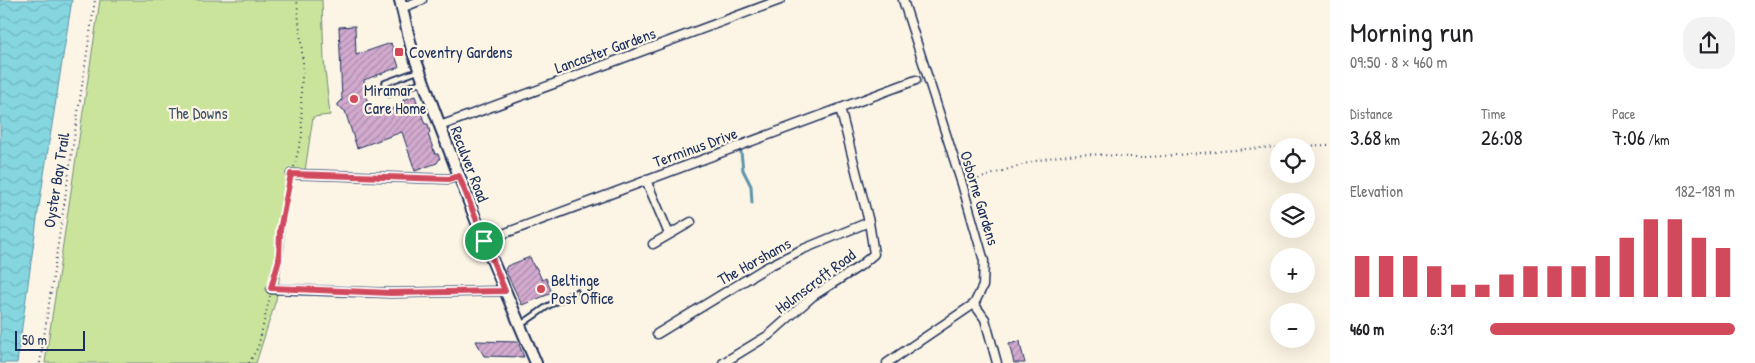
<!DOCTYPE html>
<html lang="en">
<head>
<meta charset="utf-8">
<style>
	:root { --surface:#fff; --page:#f2f2f2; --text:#202124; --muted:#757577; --accent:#d1495b }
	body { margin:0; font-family:"Patrick Hand",sans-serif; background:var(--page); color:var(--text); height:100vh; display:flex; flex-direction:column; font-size:19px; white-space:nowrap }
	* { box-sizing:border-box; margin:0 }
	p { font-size:16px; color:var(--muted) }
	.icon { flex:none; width:28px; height:28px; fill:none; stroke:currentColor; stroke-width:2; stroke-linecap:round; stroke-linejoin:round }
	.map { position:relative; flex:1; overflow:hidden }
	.details { display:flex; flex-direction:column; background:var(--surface); width:425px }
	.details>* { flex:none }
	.tools { position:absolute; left:1270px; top:138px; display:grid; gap:10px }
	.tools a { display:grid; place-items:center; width:45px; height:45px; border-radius:50%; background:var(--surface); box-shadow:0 5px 20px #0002; font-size:25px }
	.scale { position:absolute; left:15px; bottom:12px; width:70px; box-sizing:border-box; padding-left:5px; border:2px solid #1b2f5e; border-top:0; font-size:14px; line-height:18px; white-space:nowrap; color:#1b2f5e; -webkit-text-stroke:4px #fcf5e5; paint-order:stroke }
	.pin { position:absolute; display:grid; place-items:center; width:42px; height:42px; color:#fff; margin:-21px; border:2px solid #fff; border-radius:50%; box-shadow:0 1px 5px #0007 }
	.round { display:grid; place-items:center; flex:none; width:52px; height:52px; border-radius:20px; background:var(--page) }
	.headline { display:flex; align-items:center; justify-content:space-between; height:85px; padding:0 20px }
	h1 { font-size:28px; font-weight:600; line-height:38px }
	.figures { display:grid; grid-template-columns:repeat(3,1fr); gap:8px; height:85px; padding:5px 20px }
	.figures div { display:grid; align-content:center }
	.figures b { font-size:21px; font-weight:600 }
	.figures small { font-size:14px; font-weight:400 }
	.figures p { font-size:14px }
	.chart { height:140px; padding:10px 20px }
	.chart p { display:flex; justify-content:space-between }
	.chart svg { width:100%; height:90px; margin-top:5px; stroke:var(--accent); stroke-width:6 }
	ul { padding:0 20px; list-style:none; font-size:16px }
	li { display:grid; grid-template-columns:80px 60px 1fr; align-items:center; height:38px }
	li i { height:12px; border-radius:6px; background:var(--accent) }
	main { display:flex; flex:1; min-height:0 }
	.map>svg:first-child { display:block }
</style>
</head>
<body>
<main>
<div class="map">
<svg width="1330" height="363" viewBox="0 0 1330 363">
	<defs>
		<pattern id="water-waves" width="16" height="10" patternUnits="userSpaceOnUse" patternTransform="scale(1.25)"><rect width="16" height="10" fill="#85d6df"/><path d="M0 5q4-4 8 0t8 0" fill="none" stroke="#72b8c2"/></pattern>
		<pattern id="building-hatch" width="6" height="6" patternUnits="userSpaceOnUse" patternTransform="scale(1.25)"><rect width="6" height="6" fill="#d3aacf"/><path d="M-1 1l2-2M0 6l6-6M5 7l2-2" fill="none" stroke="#aa8bab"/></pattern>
	</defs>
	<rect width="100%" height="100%" fill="#fcf5e5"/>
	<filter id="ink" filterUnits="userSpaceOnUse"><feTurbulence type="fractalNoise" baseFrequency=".02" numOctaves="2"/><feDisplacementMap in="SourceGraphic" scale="10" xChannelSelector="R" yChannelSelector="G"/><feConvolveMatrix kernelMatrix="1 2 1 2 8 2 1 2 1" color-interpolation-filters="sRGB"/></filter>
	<g filter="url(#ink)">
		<path fill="#cae59b" stroke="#728a7c" d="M100,0H322L324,61L330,115L313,117L305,171H294L284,226V247L276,300L256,363H45Z"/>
		<path fill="url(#water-waves)" stroke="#5b93ab" d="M0,0H72L38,212L17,363H0Z"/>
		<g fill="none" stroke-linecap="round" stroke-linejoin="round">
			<path stroke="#5b93ab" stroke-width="3" d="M741,152L743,170L751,186L752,203"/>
		</g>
		<path fill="url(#building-hatch)" stroke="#1b2f5e" d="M355,26L356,55L391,43L399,67L364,80L366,97L373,116L404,104L403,100L415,96L425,124H428L430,133L428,134L435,154H438L440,158L437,163L415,171L402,132L357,148L345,111L338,106V104L342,100L339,27Z
			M530,257L534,267H536L542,280L546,278L552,293L522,305L505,270L507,266Z
			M476,341L518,342L524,357L484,356Z
			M1020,341L1021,348L1025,363H1014L1009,344Z"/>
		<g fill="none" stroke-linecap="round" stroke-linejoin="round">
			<defs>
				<path id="lane" d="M418,71L385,83L389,94L422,82
					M522,324L548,306L576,292"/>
				<path id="street" d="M401,8L422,0
					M440,126L780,0
					M291,174L449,179L459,176
					M646,180L669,234
					M484,241L916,80
					M653,244L691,222
					M271,289L391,293L505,291
					M974,304L985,319L997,363
					M657,334L767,267L801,250L869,222
					M723,363L769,335L813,296L860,266L874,254L869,222L840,108
					M887,363L974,304L983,286L984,261L962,184L903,0"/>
				<path id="secondary" d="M400,0L412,50L440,126L484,241L536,363"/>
			</defs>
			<use href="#lane" stroke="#1b2f5e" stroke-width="8"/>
			<use href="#street" stroke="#1b2f5e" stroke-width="11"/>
			<use href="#secondary" stroke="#1b2f5e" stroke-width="14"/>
			<path stroke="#1b2f5e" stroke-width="2" stroke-dasharray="1 4" stroke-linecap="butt" d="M1287,146L1330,145
				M294,167L302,136L301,89L303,63L297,0
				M969,182C1001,172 1035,158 1069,155C1094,152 1119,158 1145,157C1190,155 1234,149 1279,147
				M273,282L279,261L280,230L290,181
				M40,363L95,0
				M249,363L258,347L270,296"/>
			<use href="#lane" stroke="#fcf5e5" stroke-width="4"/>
			<use href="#street" stroke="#fcf5e5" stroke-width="8"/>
			<use href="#secondary" stroke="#fcf5e5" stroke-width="10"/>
		</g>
	</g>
	<g fill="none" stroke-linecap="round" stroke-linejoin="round" filter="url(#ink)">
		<defs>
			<path id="route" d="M291,174L449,179L459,176L505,291L391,293L271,288L279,260L280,230Z"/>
		</defs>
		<use href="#route" stroke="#fff" stroke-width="10"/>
		<use href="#route" stroke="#d1495b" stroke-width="6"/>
	</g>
	<g fill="#d1495b" stroke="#fcf5e5" stroke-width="2">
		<rect x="394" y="47" width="10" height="10" rx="2.5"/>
		<circle cx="354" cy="99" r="5"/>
		<circle cx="541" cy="289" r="5"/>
	</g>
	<g text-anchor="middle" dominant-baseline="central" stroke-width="4.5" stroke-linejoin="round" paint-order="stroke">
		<g font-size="16" fill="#1b2f5e" stroke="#fcf5e5">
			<text transform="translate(605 50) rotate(-20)">Lancaster Gardens</text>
			<text transform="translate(695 147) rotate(-20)">Terminus Drive</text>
			<text transform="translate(470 164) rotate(69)">Reculver Road</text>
			<text transform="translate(56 180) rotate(-81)">Oyster Bay Trail</text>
			<text transform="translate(980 198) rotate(73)">Osborne Gardens</text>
			<text transform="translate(754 261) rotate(-29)">The Horshams</text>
			<text transform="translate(815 281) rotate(-37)">Holmscroft Road</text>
		</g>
		<g font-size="16" fill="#1b2f5e" stroke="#fcf5e5" text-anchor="start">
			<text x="409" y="52">Coventry Gardens</text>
			<text x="364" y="90">Miramar<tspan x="364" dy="18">Care Home</tspan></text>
			<text x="551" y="280">Beltinge<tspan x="551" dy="18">Post Office</tspan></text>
		</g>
		<g font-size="16" fill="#3e536a" stroke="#fcf5e5">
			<text x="198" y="113">The Downs</text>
		</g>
	</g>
</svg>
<div class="tools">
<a><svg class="icon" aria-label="locate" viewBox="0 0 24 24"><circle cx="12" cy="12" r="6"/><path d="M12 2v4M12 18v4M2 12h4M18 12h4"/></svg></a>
<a><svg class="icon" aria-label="layers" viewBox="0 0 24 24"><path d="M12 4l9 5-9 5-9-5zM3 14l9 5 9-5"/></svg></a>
<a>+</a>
<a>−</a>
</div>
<div class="scale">50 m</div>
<div class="pin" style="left:484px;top:241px;background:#1e9e55"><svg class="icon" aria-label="arrive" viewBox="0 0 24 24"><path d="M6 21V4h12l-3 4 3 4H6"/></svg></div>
</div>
<section class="details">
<div class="headline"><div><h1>Morning run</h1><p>09:50 · 8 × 460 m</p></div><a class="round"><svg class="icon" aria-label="share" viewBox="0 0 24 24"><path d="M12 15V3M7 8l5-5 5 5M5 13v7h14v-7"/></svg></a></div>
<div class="figures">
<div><p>Distance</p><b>3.68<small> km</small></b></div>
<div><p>Time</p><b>26:08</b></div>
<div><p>Pace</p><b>7:06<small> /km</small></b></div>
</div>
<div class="chart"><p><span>Elevation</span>182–189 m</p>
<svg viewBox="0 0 160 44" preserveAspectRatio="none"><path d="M5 44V24M15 44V24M25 44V24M35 44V29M45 44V38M55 44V38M65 44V33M75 44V29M85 44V29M95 44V29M105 44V24M115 44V15M125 44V6M135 44V6M145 44V15M155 44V20"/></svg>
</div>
<ul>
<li><b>460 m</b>6:31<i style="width:100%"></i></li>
</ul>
</section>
</main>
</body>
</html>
